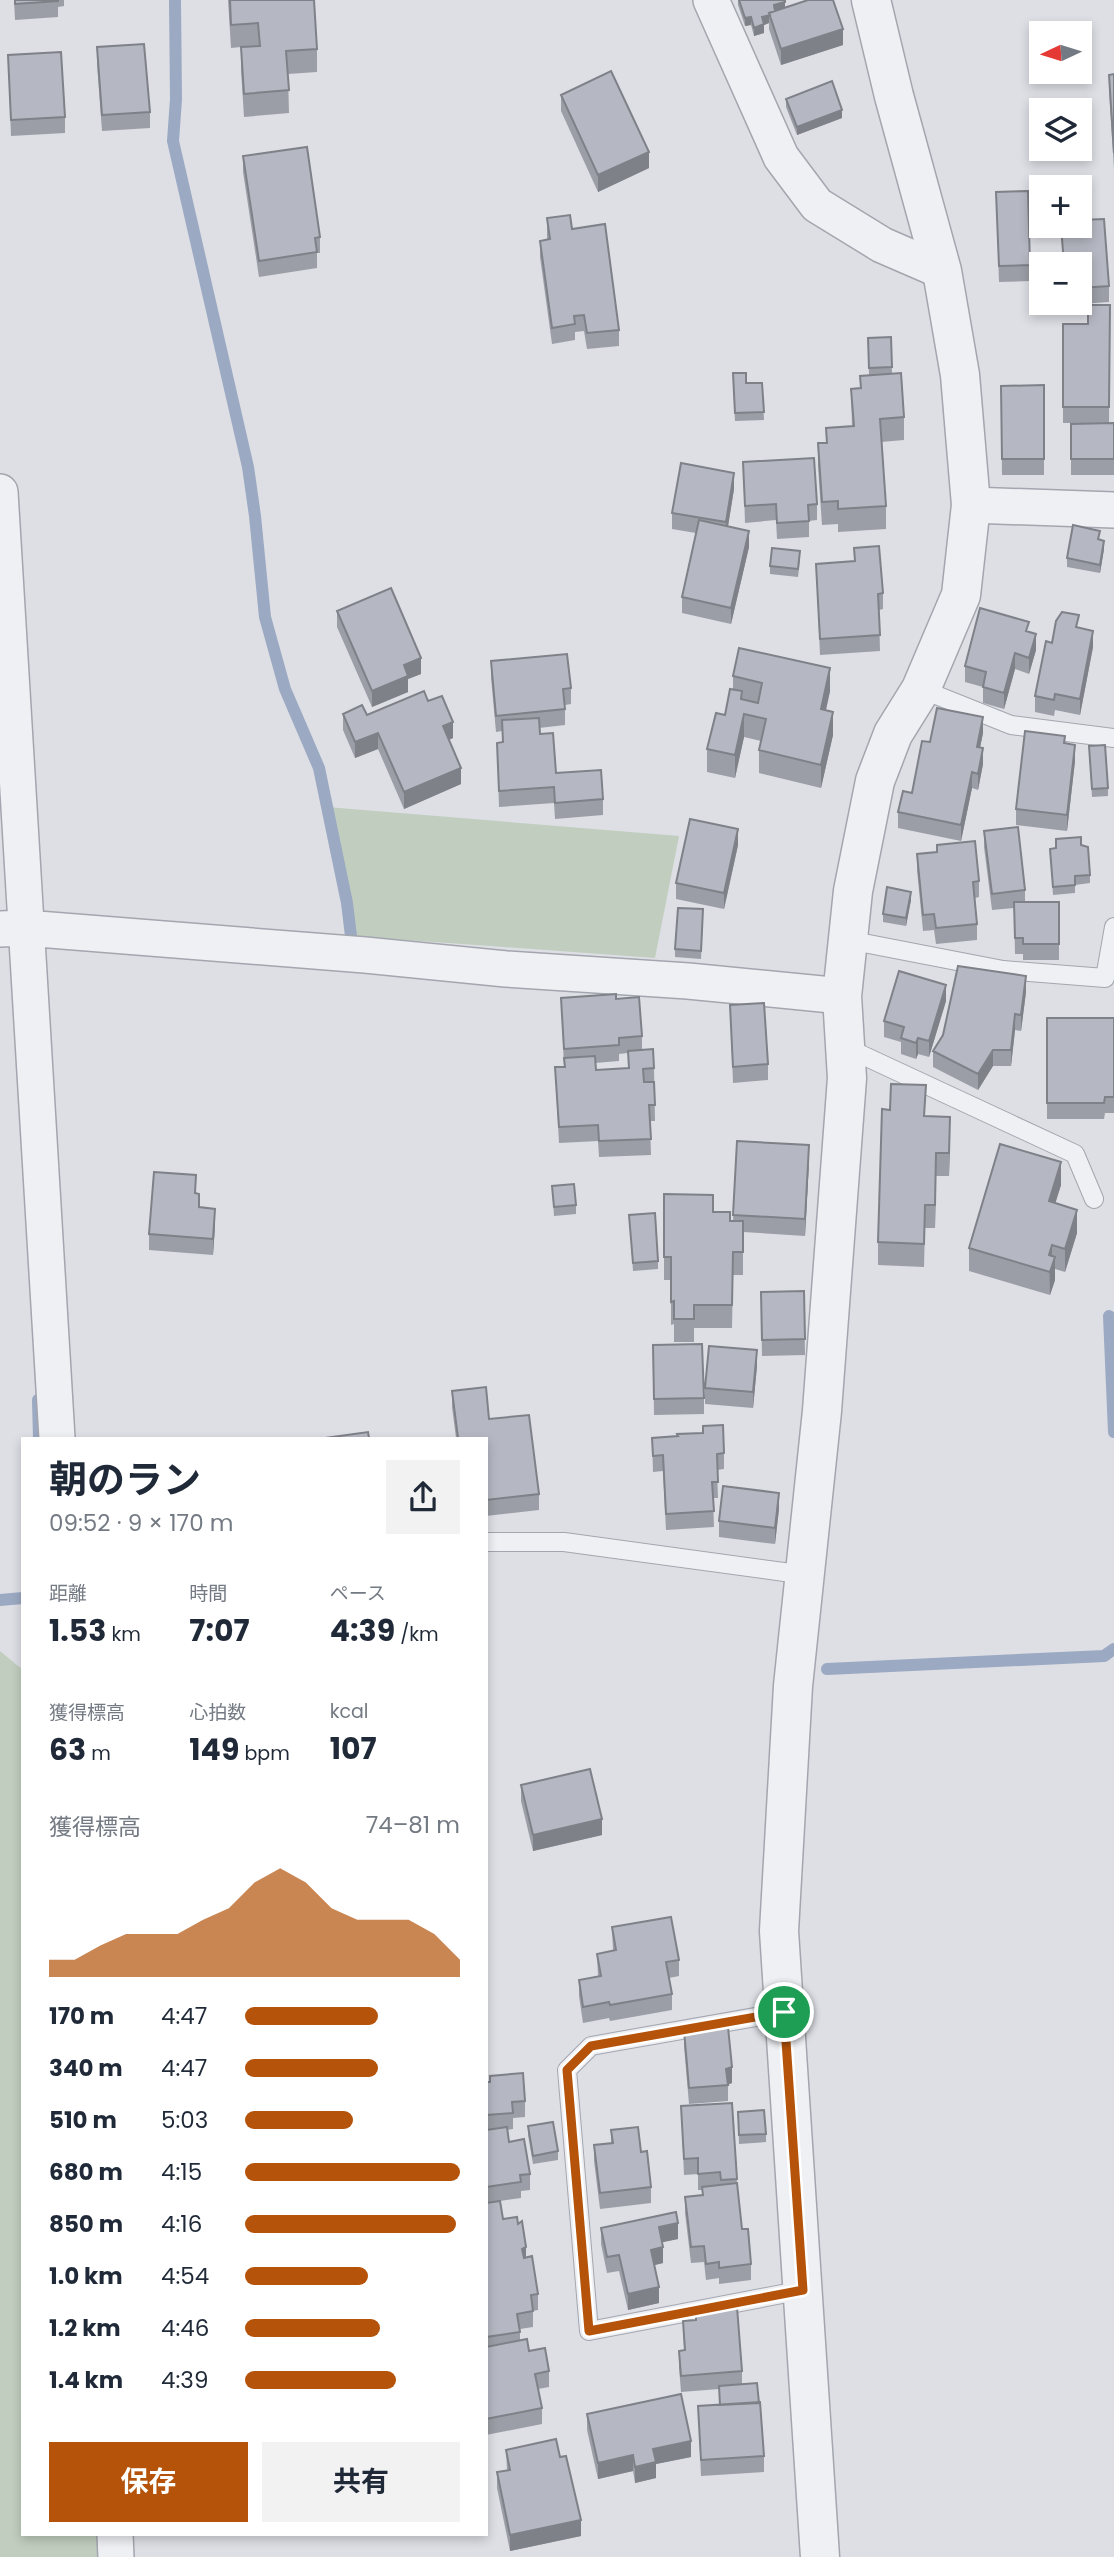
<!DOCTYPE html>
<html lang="ja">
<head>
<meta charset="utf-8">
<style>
	:root { --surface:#fff; --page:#f2f2f3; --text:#1f2937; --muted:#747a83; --accent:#b45309 }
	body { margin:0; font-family:Poppins,"Noto Sans JP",sans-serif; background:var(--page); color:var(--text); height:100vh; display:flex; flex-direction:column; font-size:26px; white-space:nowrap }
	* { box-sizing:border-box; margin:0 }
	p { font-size:23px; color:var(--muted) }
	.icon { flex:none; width:38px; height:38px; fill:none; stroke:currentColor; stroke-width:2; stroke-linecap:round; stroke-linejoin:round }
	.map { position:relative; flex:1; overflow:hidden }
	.panel { position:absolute; left:21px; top:1437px; width:467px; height:1099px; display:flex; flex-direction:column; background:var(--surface); border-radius:0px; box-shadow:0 4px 10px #0003 }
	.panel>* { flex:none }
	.needle { width:46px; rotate:266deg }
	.buttons { position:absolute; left:1029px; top:21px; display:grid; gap:14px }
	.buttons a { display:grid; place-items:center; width:63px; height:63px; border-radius:0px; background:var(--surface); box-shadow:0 4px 10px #0003; font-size:35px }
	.pin { position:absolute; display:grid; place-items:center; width:60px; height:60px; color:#fff; margin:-30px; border:4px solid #fff; border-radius:50%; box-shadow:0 2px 7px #0007 }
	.round { display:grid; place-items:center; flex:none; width:74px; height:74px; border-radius:0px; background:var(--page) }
	.summary { display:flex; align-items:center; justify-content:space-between; height:119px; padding:0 28px }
	h1 { font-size:38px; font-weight:700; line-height:52px }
	.metrics { display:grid; grid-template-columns:repeat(3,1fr); gap:10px; height:119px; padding:7px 28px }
	.metrics div { display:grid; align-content:center }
	.metrics b { font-size:30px; font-weight:700 }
	.metrics small { font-size:19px; font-weight:400 }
	.metrics p { font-size:19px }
	.chart { height:196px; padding:14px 28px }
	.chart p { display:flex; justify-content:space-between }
	.chart svg { width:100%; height:126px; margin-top:7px; fill:var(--accent); opacity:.7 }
	.cta { display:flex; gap:14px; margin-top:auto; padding:14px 28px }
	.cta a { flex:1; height:80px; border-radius:0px; background:var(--accent); color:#fff; font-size:28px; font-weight:700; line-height:80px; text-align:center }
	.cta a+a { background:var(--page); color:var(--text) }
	ul { padding:0 28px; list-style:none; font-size:23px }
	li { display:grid; grid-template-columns:112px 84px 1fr; align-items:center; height:52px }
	li i { height:18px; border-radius:9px; background:var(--accent) }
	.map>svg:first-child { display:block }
</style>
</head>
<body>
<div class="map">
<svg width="1114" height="2557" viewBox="0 0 1114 2557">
	<rect width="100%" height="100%" fill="#dddfe5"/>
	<path fill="#c1cebf" d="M327,807L679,836L655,958L351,936L347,903Z
		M0,1651L23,1670V2534H104L105,2557H0Z"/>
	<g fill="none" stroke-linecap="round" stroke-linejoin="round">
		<path stroke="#9ba9c2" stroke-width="12" d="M175,0L176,99L173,141L248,467L255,516L265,617L285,689L319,768L347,903L351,936
			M1109,1316L1114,1432
			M38,1400L39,1438
			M0,1600L23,1598
			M827,1669L1104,1656L1114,1649"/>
		<defs>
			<path id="service" d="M921,689L1011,725L1114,738
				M848,940L1003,970L1105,978L1114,927
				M845,1047L1075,1154L1094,1199
				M486,1542H564L806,1575
				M784,2012L591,2046L567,2070L589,2331L803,2290"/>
			<path id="minor" d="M711,0L781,157L817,205L882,245L942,271
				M0,492L57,1438
				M971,505L1114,510
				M0,929L25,928L365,955L506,969L688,981L842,996
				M115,2534L116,2557"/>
			<path id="tertiary" d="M820,2557L779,1931L793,1686L822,1411L847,1078L842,996L853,891L875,781L893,734L921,689L961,595L971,505L960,375L942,271L894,96L871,0"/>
		</defs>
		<use href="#service" stroke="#a3a6ae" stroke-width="20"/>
		<use href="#minor" stroke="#a3a6ae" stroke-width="38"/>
		<use href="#tertiary" stroke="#a3a6ae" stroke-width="41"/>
		<use href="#service" stroke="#eff0f4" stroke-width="18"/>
		<use href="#minor" stroke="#eff0f4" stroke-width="35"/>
		<use href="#tertiary" stroke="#eff0f4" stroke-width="38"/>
	</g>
	<path fill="#9c9ea7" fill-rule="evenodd" d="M14,0H64V6L58,7V17L15,20Z
		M228,0H314L317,49V72L288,74L289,113L244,117L241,70V47L231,48Z
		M738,0H785V8L843,45L781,65L769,29V23L764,25V33L754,36L751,25L745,26L738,5Z
		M97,47L150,112V128L102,131L97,64Z
		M8,55L65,117V133L11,136Z
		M1114,74V169L1109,91V75Z
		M561,95L649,168L598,192L561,111Z
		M786,99L842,118L797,135L786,107Z
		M243,156L320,237V253H317V268L259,277L243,172Z
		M996,192L1030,265V281L999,282Z
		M547,218L572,229L619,330V346L587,349L584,331L575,332V340L552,344L540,257V241L547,239Z
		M1061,226L1109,286V302L1066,305V303H1080V264H1063Z
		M1110,305L1109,423H1114V475H1071V424L1106,423H1063V324H1088Z
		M891,337L892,373L904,417V440L881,442L886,506V529L838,532V524L822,525L818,466V443H826V428L852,426L851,389H860V376L869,375L868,338Z
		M733,381L746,383H762L764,420L735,421Z
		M1044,385V475H1002L1001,386Z
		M743,462L817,504V520L809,521V537L777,539L776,520L745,523Z
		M734,489L728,526L749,547L731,624L682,613V597L696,533L672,529V513Z
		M1100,540L1104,549L1100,573L1067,567V558Z
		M854,548L883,593V609L879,610L880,651L820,655L816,564L854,561Z
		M800,559L798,577L770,574V566Z
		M337,611L421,674L408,679V692L372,707L337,627Z
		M1079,628L1093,647L1080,715L1055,710L1054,716L1035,712V696L1052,643Z
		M1029,632L1036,650L1029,674L1015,669L1004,709L983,703V687L965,682V666Z
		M491,661L571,688V704L565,705V725L539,728L540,734L556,773L603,799V815L555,819L554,803L499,807L497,743L502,742V731L496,732L491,677Z
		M733,676L830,691L826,710L833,735L821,788L759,773V750L761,741L744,737L735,778L707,772V749L725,715L733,689Z
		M428,701L453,738L449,740L461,784L404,809L378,749L355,758L343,730V714L367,715Z
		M983,733L980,747L983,764L978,790L972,788L961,841L898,828V812L912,793L930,742Z
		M1065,743L1075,761L1067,831L1016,825V809Z
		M1089,746L1108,788V796L1092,797Z
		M984,831L1025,890V902H1059V960H1023V954H1015L1014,908L992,910L984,847Z
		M1056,839L1081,845L1090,875V883L1075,885V893L1053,895L1050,849H1056Z
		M738,845L724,909L676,899V883Z
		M917,854L979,881V897L975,898L977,924V940L936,944L934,930L923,931L917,870Z
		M911,900L906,926L883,922V914Z
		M703,918L701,959L675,957V949Z
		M1026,992L1021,1031L1015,1030L1011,1066H993L978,1090L933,1067V1051Z
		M561,998L616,999L642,1036V1050L654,1068L655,1121H650L651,1155L599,1157L598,1141L559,1143L555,1067H564ZM628,1053V1068L596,1070L595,1063L619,1061V1054Z
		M946,1001L929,1057L918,1054L916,1059L901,1054V1042L884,1037V1021Z
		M730,1005L768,1064V1080L733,1083Z
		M1047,1018H1114V1113H1105L1104,1119H1047Z
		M925,1116L950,1140L949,1176H936L935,1228H925L924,1267L878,1265V1242Z
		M737,1141L809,1161L805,1236L743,1232V1275H733L732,1328H694V1342H674V1324L671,1325V1280H664V1194L713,1212L730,1221H733Z
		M1061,1185L1055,1203L1077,1233L1065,1272L1055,1269V1280L1050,1295L969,1271V1248Z
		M552,1186L576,1205V1214L554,1216Z
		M196,1194L199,1207L215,1225L213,1255L149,1250V1234Z
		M629,1215L658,1261V1269L633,1271Z
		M804,1291L805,1355L762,1356L761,1292Z
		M653,1345L704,1398V1414L654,1415Z
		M757,1366L753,1408L705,1404V1388Z
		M452,1391L489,1419L539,1494V1510L486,1516V1438H456L452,1407Z
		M652,1438L724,1453V1469L717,1470L718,1498H713L714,1527L666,1530L663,1471L653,1472Z
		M779,1509L775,1544L719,1537V1521Z
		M521,1785L602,1835L533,1851L521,1801Z
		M612,1927L679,1960V1976L669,1978L672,1994V2010L610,2021L609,2018L583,2023L579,1996V1980L598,1976L597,1954L613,1951Z
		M684,2030L732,2083L728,2085V2101L689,2104L684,2046Z
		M486,2082L525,2101V2117L513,2118V2129L507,2130L509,2142L530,2174V2190L521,2191V2198L500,2201L503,2219L526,2257L538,2294V2310L533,2311V2327L520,2329V2341L549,2371V2387L538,2389L542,2408V2424L486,2435Z
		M732,2103L737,2183L742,2229L751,2264V2280L719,2284V2278L706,2280L704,2262L691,2263L685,2213V2197L702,2195V2190H698V2174L684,2175L681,2106Z
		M738,2112L766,2134V2142L739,2144Z
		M528,2126L558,2151V2160L533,2164L528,2135Z
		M611,2130L641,2152L651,2187V2203L600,2209L594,2161V2145L611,2143Z
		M601,2228L678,2239L662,2242L663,2263L654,2265L659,2303L628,2310L619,2271L607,2273L601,2244Z
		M696,2310L742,2371V2384L764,2456V2472L701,2476L698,2406L720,2405L719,2389L681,2392L679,2367V2351L684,2350L683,2321L696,2320Z
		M587,2414L691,2457L656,2464V2478L635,2483L633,2471L598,2479L587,2430Z
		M506,2450L581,2536L510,2551L497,2488V2472L507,2470Z"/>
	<path fill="#7f8188" d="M785,2V10L770,15L774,5Z
		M769,15V23L764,25V33L754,36V28L762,17Z
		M751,17V25L745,26V18Z
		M843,29V45L781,65V49Z
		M842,110V118L797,135V127Z
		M649,152V168L598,192V175Z
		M734,473V489L726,539V522Z
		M749,531V547L731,624V608Z
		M1104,541V549L1100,573V565Z
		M1093,631V647L1080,715V699Z
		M1036,634V650L1029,674V658Z
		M1015,653V669L1004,709V693Z
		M421,658V674L408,679V692L372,707V691L404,665Z
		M830,668V691L821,732V709Z
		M833,712V735L821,788V765Z
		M744,714V737L735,778V755Z
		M983,717V733L977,763V747Z
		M453,722V738L443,742V726Z
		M378,733V749L355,758V742Z
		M1075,745V761L1067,831V815Z
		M983,748V764L978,790V774Z
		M461,768V784L404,809V792Z
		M972,772V788L961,841V825Z
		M738,829V845L724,909V893Z
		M911,892V900L906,926V918Z
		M1026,976V992L1021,1031V1015Z
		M946,985V1001L929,1057V1041Z
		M1015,1014V1030L1011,1066V1050Z
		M918,1038V1054L916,1059V1043Z
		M993,1050V1066L978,1090V1074Z
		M950,1117V1140L949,1176V1153Z
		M809,1145V1161L805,1236V1219Z
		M936,1153V1176L935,1228V1205Z
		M1061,1162V1185L1049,1224V1201Z
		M215,1209V1225L213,1255V1239Z
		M1077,1210V1233L1065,1272V1249Z
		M1052,1245V1266L1055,1257V1280L1050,1295L1049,1255Z
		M757,1350V1366L753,1408V1392Z
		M779,1493V1509L775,1544V1528Z
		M602,1819V1835L533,1851V1835Z
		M732,2067V2083L726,2085V2069Z
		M678,2223V2239L659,2243V2227Z
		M526,2247V2263L522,2265V2249Z
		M663,2247V2263L651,2266V2250Z
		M659,2287V2303L628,2310V2294Z
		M691,2441V2457L656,2464V2478L635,2483V2467L653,2449Z
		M633,2455V2471L598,2479V2463Z
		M581,2520V2536L510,2551V2535Z"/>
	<path fill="#b5b8c2" stroke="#7f8188" stroke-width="2" d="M15,0H58V1L15,4Z
		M230,0H314L317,49L286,51L289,90L244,94L241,47L260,46L258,23L231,25Z
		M739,0H785V2L774,5L775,11L769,13L770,15L762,17L764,24L754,28L751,17L745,18Z
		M808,0H833L843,29L781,49L769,13Z
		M144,44L150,112L102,115L97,47Z
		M61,52L65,117L11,120L8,55Z
		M611,71L649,152L598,175L561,95Z
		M1114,74V153L1109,75Z
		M832,81L842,110L797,127L786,99Z
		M307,147L320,237L315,238L317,252L259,261L243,156Z
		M1028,191L1030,265L999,266L996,192Z
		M570,215L572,229L605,224L619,330L587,333L584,315L574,316L575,324L552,328L540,241L550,239L547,218Z
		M1104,219L1109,286L1080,288V264H1064L1061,226H1080V220Z
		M1088,305H1110L1109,407H1063V324H1088Z
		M891,337L892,367L869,368L868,338Z
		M733,373H746V383H762L764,412L735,413Z
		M901,373L904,417L880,419L886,506L838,509V501L822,502L818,443H827L826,428L854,426L851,389L861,388L860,376Z
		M1044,385V459H1002L1001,386Z
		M1114,423V459H1071V424Z
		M814,458L817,504L808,505L809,521L777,523L776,504L745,506L743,462Z
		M681,463L734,473L726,522L672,513Z
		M699,520L749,531L731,608L682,597Z
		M1073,525L1100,531L1098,539L1104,541L1100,565L1067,558Z
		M879,546L883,593L878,594L880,635L820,639L816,564L855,561L854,548Z
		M772,548L800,551L798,569L770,566Z
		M391,588L421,658L404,665L408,676L372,691L337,611Z
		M980,608L1029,622L1026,631L1036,634L1029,658L1015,653L1004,693L983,687L986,672L965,666Z
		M1062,612L1079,615L1076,627L1093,631L1080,699L1055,694L1054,700L1035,696L1046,641L1052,643L1056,621Z
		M739,648L830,668L821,709L833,712L821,765L759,750L766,719L744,714L735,755L707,749L716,713L725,715L730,689L742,691L741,699L758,703L762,683L733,676Z
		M567,654L571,688L563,689L565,709L496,716L491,661Z
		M424,691L428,701L442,696L453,722L443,726L461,768L404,792L378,733L355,742L343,714L362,705L367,715Z
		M937,708L983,717L977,747L983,748L978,774L972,772L961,825L898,812L903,791L912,793L922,741L930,742Z
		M539,718L540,734L553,733L556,773L601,770L603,799L555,803L554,787L499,791L497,743L503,742L502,720Z
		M1025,731L1065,736L1064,743L1075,745L1067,815L1016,809Z
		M1105,745L1108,788L1092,789L1089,746Z
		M690,819L738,829L724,893L676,883Z
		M1018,827L1025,890L992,894L984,831Z
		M1081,837V845L1088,847L1090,875L1075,876V885L1053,887L1050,849L1056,848V839Z
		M975,841L979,881L973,882L977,924L936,928L934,914L923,915L917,854L937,852V845Z
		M887,887L911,892L906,918L883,914Z
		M1014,902H1059V944H1023V938H1015Z
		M678,908L703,909L701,951L675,949Z
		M958,966L1026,976L1021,1015L1015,1014L1011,1050H993L978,1074L933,1051L943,1035Z
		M899,971L946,985L929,1041L918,1038L916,1043L901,1038L904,1027L884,1021Z
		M616,994V999L639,997L642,1036L619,1038V1045L564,1049L561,998Z
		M764,1003L768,1064L733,1067L730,1005Z
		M1047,1018H1114V1097H1105L1104,1103H1047Z
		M653,1049L654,1068L643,1069L644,1082H654L655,1105H649L651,1139L599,1141L598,1125L559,1127L555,1067H565L564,1058L595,1056L596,1070L629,1068L628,1051Z
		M891,1084L926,1085L924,1116L950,1117L949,1153H936L935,1205H925L924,1244L878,1242L882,1109L890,1110Z
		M737,1141L809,1145L805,1219L733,1215Z
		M1000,1144L1061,1162L1049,1201L1077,1210L1065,1249L1052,1245L1049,1255L1055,1257L1050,1272L969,1248Z
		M154,1172L196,1175L195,1193L199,1194V1207L215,1209L213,1239L149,1234Z
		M574,1184L576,1205L554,1207L552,1186Z
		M664,1194L713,1195V1212H730V1221H743V1252H733L732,1305H694V1319H674V1301L671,1302V1257H664Z
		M655,1213L658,1261L633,1263L629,1215Z
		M804,1291L805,1339L762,1340L761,1292Z
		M702,1344L704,1398L654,1399L653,1345Z
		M709,1346L757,1350L753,1392L705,1388Z
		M486,1387L489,1419L529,1415L539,1494L486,1500V1438H458L452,1391Z
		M723,1425L724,1453L717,1454L718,1482H712L714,1511L666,1514L663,1455L653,1456L652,1438L678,1436L677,1434L703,1433V1426Z
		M368,1432L369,1438H325Z
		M723,1486L779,1493L775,1528L719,1521Z
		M590,1769L602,1819L533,1835L521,1785Z
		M671,1917L679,1960L666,1962L672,1994L610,2005L609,2002L583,2007L579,1980L601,1976L597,1954L616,1950L612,1927Z
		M728,2027L732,2067L726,2069L728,2085L689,2088L684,2030Z
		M523,2073L525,2101L512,2102L513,2113L486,2115V2082H490V2076Z
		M732,2103L737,2179L721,2180L720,2172L698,2174V2158L684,2159L681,2106Z
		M764,2110L766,2134L739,2135L738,2112Z
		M553,2122L558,2151L533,2156L528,2126Z
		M507,2127L509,2142L524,2139L530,2174L520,2175L521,2182L486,2187V2130Z
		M638,2127L641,2152L647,2151L651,2187L600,2193L594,2145L613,2143L611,2130Z
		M737,2183L742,2229H748L751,2264L719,2268V2262L706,2264L704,2246L691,2247L685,2197L703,2195L702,2187Z
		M500,2201L503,2219L517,2217L518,2224L522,2221L526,2247L522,2249L524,2258L532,2256L538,2294L531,2295L533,2311L517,2314L520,2332L486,2337V2203Z
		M676,2212L678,2223L659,2227L663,2247L651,2250L659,2287L628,2294L619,2255L607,2257L601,2228Z
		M737,2307L742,2371L681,2376L679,2351L685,2350L683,2321L696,2320V2310Z
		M527,2339L529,2351L545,2348L549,2371L535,2374L542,2408L486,2419V2347Z
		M757,2383L759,2403L720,2405L719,2386Z
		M681,2394L691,2441L653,2449L656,2462L635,2467L633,2455L598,2463L587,2414Z
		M760,2402L764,2456L701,2460L698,2406Z
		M556,2439L560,2457L566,2456L581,2520L510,2535L497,2472L510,2470L506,2450Z"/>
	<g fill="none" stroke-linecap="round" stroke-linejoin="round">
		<defs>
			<path id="route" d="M784,2012L803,2290L589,2331L567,2070L591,2046Z"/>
		</defs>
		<use href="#route" stroke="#fff" stroke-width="14"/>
		<use href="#route" stroke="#b45309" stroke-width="9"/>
	</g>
</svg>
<div class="buttons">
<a><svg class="needle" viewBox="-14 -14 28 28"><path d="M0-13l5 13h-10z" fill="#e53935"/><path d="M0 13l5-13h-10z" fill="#747a83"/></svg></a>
<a><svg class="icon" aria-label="layers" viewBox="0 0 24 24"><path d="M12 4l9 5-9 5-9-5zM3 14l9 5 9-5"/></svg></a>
<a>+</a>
<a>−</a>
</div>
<div class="pin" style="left:784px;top:2012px;background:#1e9e55"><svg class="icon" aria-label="arrive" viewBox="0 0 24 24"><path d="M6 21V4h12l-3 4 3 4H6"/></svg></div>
<section class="panel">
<div class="summary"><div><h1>朝のラン</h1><p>09:52 · 9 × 170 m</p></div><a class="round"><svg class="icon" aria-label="share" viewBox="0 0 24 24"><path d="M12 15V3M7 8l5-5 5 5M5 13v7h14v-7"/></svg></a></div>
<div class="metrics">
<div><p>距離</p><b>1.53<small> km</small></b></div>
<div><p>時間</p><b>7:07</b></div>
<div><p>ペース</p><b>4:39<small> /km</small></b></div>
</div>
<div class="metrics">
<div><p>獲得標高</p><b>63<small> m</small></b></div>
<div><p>心拍数</p><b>149<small> bpm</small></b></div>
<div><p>kcal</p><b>107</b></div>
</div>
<div class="chart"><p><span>獲得標高</span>74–81 m</p>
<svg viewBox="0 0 160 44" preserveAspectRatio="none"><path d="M0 44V38L10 38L20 33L30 29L40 29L50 29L60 24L70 20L80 11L90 6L100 11L110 20L120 24L130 24L140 24L150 29L160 38V44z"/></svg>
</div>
<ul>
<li><b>170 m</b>4:47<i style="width:62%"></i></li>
<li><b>340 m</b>4:47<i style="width:62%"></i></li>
<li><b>510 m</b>5:03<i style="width:50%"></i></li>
<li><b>680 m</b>4:15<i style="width:100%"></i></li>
<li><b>850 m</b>4:16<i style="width:98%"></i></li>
<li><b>1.0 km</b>4:54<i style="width:57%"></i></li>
<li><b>1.2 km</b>4:46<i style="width:63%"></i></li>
<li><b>1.4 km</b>4:39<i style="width:70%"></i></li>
</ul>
<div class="cta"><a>保存</a><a>共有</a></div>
</section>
</div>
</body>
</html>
